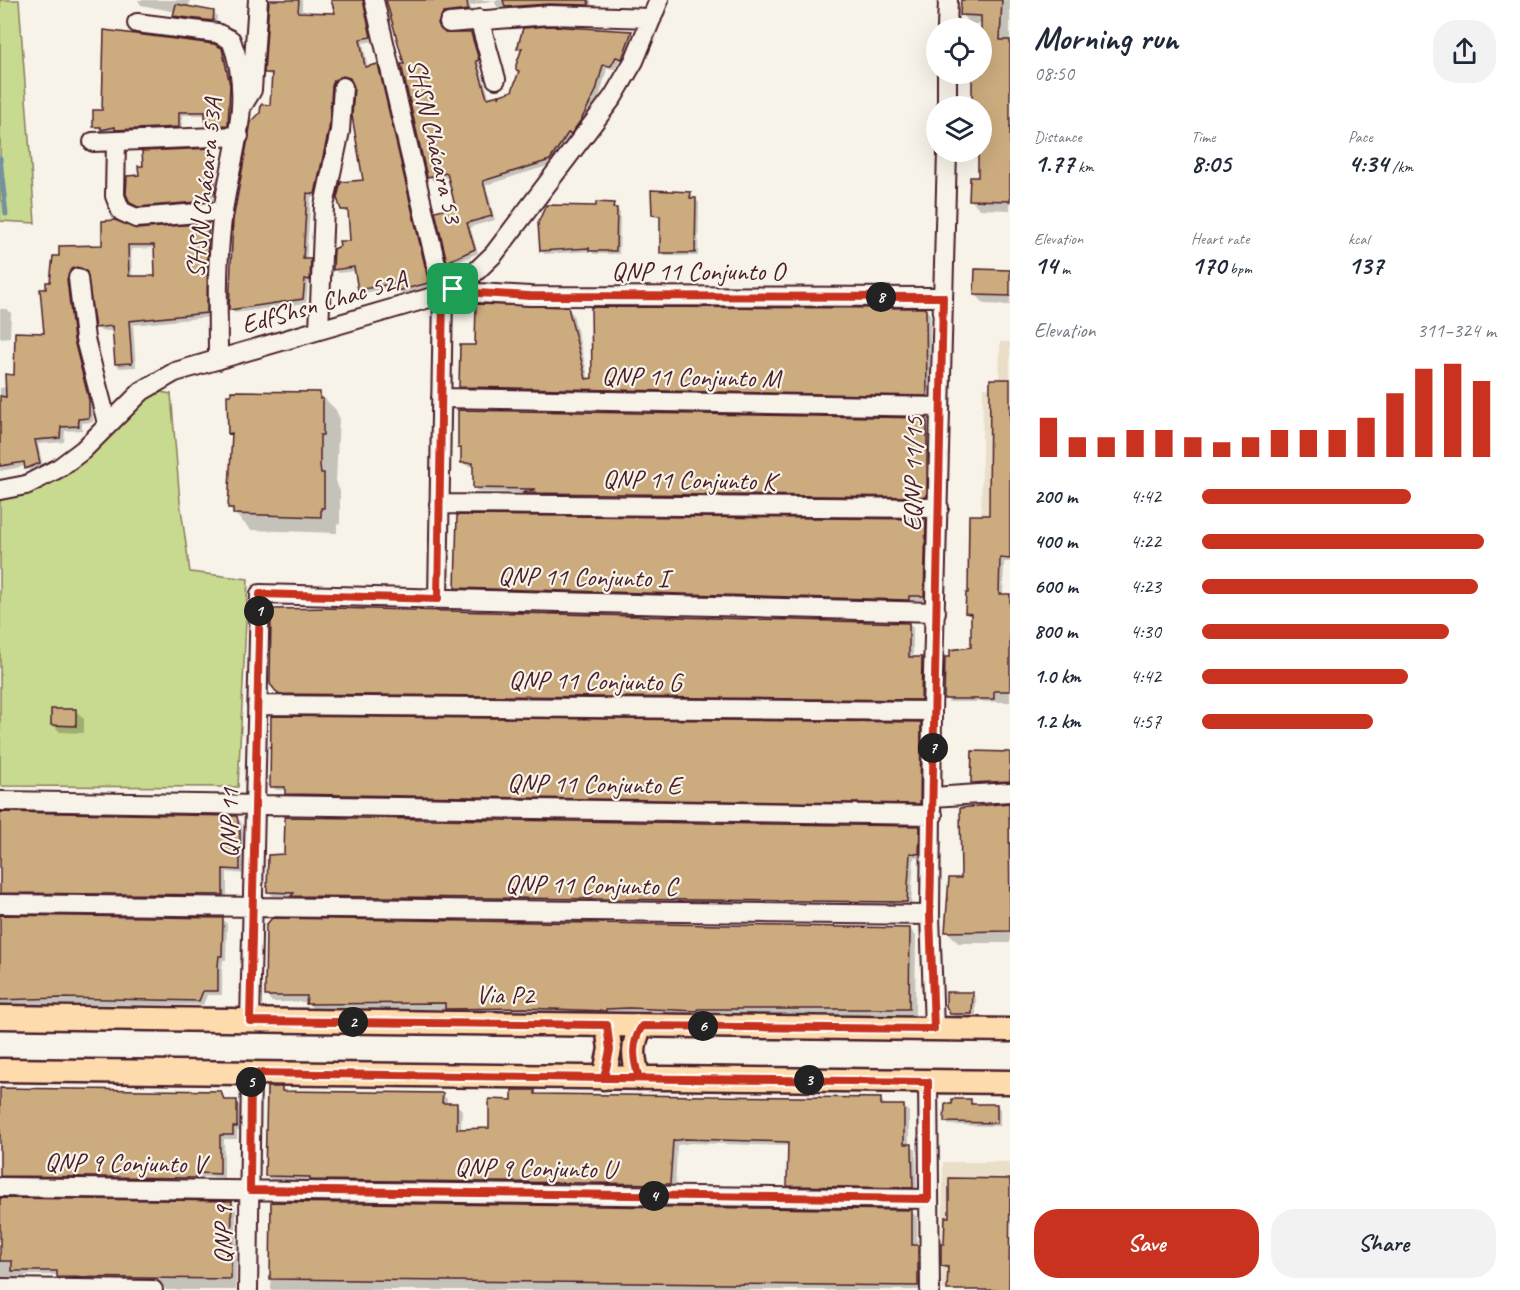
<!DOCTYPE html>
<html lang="en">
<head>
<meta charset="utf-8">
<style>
	:root { --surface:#fff; --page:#f2f2f3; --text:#1f2937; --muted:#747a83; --accent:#c8321e }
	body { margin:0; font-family:Caveat,sans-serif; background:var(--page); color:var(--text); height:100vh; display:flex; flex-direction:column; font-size:22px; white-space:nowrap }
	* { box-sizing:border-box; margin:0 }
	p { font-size:20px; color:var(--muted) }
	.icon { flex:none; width:33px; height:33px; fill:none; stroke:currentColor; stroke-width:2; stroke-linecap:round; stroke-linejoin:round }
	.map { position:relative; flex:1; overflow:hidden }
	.side { display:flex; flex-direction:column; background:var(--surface); width:510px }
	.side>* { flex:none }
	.controls { position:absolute; left:926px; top:18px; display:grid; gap:12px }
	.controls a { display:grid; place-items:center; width:66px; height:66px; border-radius:50%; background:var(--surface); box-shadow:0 6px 24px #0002; font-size:30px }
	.pin { position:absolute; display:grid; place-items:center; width:51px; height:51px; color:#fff; margin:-26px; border-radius:12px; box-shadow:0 3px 9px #0006 }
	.km { position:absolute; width:30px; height:30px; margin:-15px; border-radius:50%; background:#222; color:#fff; font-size:16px; line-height:30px; text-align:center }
	.round { display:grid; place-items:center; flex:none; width:63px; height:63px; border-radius:24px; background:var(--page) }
	.head { display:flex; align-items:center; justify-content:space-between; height:102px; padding:0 24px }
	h1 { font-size:33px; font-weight:800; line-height:45px }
	.figures { display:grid; grid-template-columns:repeat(3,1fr); gap:9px; height:102px; padding:6px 24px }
	.figures div { display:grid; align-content:center }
	.figures b { font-size:26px; font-weight:800 }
	.figures small { font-size:16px; font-weight:400 }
	.figures p { font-size:16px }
	.chart { height:168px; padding:12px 24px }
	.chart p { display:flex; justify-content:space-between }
	.chart svg { width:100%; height:108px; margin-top:6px; stroke:var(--accent); stroke-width:6 }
	.primary-button { display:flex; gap:12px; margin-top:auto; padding:12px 24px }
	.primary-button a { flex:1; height:69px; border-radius:24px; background:var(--accent); color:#fff; font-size:24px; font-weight:800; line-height:69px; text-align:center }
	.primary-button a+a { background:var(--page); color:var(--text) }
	ul { padding:0 24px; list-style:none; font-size:20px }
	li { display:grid; grid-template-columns:96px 72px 1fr; align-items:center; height:45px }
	li i { height:15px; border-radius:8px; background:var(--accent) }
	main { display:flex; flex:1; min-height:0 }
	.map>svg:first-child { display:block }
</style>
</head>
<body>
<main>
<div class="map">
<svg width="1010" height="1290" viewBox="0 0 1010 1290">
	<rect width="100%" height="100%" fill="#f7f3e8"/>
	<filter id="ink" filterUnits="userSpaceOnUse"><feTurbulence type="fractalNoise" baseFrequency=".0167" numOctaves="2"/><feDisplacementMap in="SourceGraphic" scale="12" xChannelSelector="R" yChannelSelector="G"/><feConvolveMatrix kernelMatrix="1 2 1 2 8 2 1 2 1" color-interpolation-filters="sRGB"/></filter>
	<g filter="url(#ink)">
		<path fill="#eadec8" d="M1000,342H1010V381H999Z
			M983,388L999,389L1010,514L981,518Z
			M943,1162H1010V1290H942Z"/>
		<path fill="#c8da8f" stroke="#897c5d" stroke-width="1.5" d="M0,0H19L35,223L0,221Z
			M144,389L171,394L180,502L190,572L248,579L238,787L0,786V485L45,472Z"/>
		<path fill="#0003" fill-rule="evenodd" d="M138,0H190L189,8L214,13L217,16L216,24L179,19L175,16L176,12L141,5Z
			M270,0H302V13L337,14L333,0H368L374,41L363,43L368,68L377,66L381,70L432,287L402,294L398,287L363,293L359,289L356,271L338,273L334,269L351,243L350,214L342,210L365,181L356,87L353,81L348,79L338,84L332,134L319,198L311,197L306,261L314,265L313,283H308L306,303L235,313L231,309L261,114L271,107L273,77L266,73Z
			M387,0H591L592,8L499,11L494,0L470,6L471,14L447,17L441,30L445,35L470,34L474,38L482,64L479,65L490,99L498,97L500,99L513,93L520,72L517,70L522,52L518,49L524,30L631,32L635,36L626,62L620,60L615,69L607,68L600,95L585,124L575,137L573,135L554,164L486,185L495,220L470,227L478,253L452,265L448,261L457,207L449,177L433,181L429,176L406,66Z
			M961,0H1010V210L980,209L971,200L979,178L981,152V106H972L973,74H981V24H971L962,14Z
			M221,49L225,53L233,89L231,128L210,129L207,126V115H182V130L106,133L95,126L103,112Z
			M212,150L217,155L219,197H213V205L144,211L131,202L140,177Z
			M690,193L699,203L698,256H665L661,252L662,218L653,215Z
			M613,204L620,213L619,254H594L591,251L545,254L541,251L598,207Z
			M208,225L212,229L210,317L133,325L136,367L120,368L116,364L114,331H101L96,327L89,274L83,270L72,278L93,406V422L82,423V430L65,431L64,442L38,444L43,467L31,472L26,466L0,471V388L7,387L46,335L48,290L51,283L54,257L104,247L137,231ZM156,248L157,277L132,278L131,249Z
			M1010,271V305L985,304L976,295Z
			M0,309H7L11,313L10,337L0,338Z
			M568,309L573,314L589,380L926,310L930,314L931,400L465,391L461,386L476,346Z
			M1010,381V562H1004L1003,595H1010V702H949L945,698L951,658L972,649V617L966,613L990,516Z
			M319,393L336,410L339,417L336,482L340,491V524H337V533L251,530L229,508L233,436L230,433Z
			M927,420L931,424L930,500L528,497L524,493L478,492L474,488V467L467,466L463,462L462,450L459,447Z
			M925,521L929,524L927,600H912V603L461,591L457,587Z
			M909,624L913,628V658H922L926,662L924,703L284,697L271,684Z
			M76,711L84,719V733L60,732L52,724Z
			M920,724L924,728V807L291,798L287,790H276L272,786Z
			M1010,754V785L977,787L973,783Z
			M1009,805L1010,943H958L947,931L963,880Z
			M0,814L236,817L241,822L244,838V874L227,872V899L0,900Z
			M919,828L923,832V858L914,857L911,906L297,900L294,897L273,896L269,892Z
			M0,917L222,919L227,924L226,960H223L222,970V995H207L203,1005L0,1004Z
			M910,929L916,936L915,1015H704V1017L636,1013L453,1015L447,1009L314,1010L308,1002H272L266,995Z
			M972,994L976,998V1017H955L951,1013Z
			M282,1088L286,1093L442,1094L447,1099V1104L457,1105L462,1110L461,1130H490L513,1101L535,1092L538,1096L881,1100L886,1106L904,1107L909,1112V1145L916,1150L917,1191L794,1190L789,1185L790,1146L691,1143L677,1145L675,1189L317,1184L314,1182L271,1180L266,1175Z
			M0,1090L220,1093L227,1102H236L241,1107V1131H237V1139H224V1178L201,1177V1182L0,1183Z
			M970,1100L974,1104L996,1105L1000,1109V1126L949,1125L946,1122L953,1105Z
			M951,1180L1010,1181V1290H948L949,1272L943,1266L951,1218Z
			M0,1200L232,1203L236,1207V1290H166L160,1283L61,1281L57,1275H25L28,1281L0,1282Z
			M273,1203L912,1212L917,1217V1246L923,1251L922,1290H271Z"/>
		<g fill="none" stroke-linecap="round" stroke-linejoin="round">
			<path stroke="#73919f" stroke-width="5" d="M0,158L6,214"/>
		</g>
		<path fill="#ccac7f" stroke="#4a1f2b" stroke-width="1.5" fill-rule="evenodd" d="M269,0H299L298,12L335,13L331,0H363L371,37L360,39L365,67L378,64L429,283L397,291V283L358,290L354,267L333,270L334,249L340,246L339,241H350L348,210H341L337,198L341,182L363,180L352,116L354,87L350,78L343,76L334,80L332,86L329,129L315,194L307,193L303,259H311L310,280L305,279L303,299L229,310L233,220L251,122L260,113L261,104L270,105L272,73H264Z
			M386,0H467L468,10L443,13L438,24L445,33H471L479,60L476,61L487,98L499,95V98L500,95L512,91L519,71L516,70V65L522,48L517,49L523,28L549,26L632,31L622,59L616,57L611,66L603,65L596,91L581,120L571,134L568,133L550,160L483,181L492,216L467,223L475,249L447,262L435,211L455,206L447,173L427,177L401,64H404Z
			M503,0H588L589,5L548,4L505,7Z
			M961,0H1002L1000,40H1010V201L969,200L970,177H978V152H981V106H972V74H981V16L960,15Z
			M176,4L214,11L213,21L173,16Z
			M104,30L214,44L222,48L230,85L228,125L205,126V112H179V127L115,130V127L101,130V127H93V110H102Z
			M213,148L215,193H209L208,201L138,207L130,203L126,194L127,176L139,175L138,166H143L142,151Z
			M651,190L691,192L690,198H696L695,253H660V216L652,215Z
			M596,202L614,203L613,208H617L616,251H589V248L540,251L538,223L546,205L596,206Z
			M115,220L137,229L208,223L207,313L129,321L132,363L115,364L112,326L95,328L87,272L77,267L71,269L67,279L74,340L89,400V418L78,419L79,426L61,427L60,438L35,440L40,463L25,469L24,462L0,466V396L6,397L5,374L14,375L15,332L44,333L40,289H46V282H50L53,256H59V246L102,245V221ZM128,245H154L155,276H129Z
			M975,269L1010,270V296L974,295Z
			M476,304L568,307L586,379L592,378L591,307L926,308L927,396L459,387L460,345H475Z
			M990,379H1010V559L1000,558L999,594H1010V691H994V699H944L945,657H950V650L971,647V614L965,613L966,593H968L969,515H989Z
			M231,391L320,392V399H323V435H320V465L321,473H324V508H321V517L233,514V508H228L232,433L228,434L227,395H231Z
			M458,410L927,418V497L522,493L536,489L473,488V463H461V448H458Z
			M457,515L926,519L924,596H909V600L455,588Z
			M333,608L909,623V657H922L921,700L278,694L270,684L271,616L274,609Z
			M51,709H76V726L51,725Z
			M271,716L921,722L920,804L285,794V787H270Z
			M972,751L1010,752V781L971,783Z
			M1009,803L1010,931L945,932L949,878H961L960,808Z
			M0,812L237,816L240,832V870L223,869V895L0,893Z
			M285,817L920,826L919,854L910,853L907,902L291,896L294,893L267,892L268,855L284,854Z
			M0,915L223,918L222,956H219L218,965V991H203L199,1001L61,998L0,1000Z
			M272,918L910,928L909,1009H698V1011L629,1008L606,1009V1011L524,1008L445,1009V1003L306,1004L307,996H265L266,925Z
			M946,992H973L972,1014H950L946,1006Z
			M267,1087H282V1091L443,1093L442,1103H457V1129L489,1128V1099L512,1100V1090H535V1094L881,1098V1105H904V1144H912L913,1188L787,1186L788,1142L685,1139L673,1141L670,1184L310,1180V1177L265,1176Z
			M0,1088L221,1091L224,1100H237V1127H233V1135H220V1174L197,1173L196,1178L0,1176Z
			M952,1099H971V1104H997V1123L944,1122L945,1104H952Z
			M949,1178L1010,1179L1009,1290H947L948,1267L941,1266V1244H944L945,1217H949Z
			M0,1198L232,1201L231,1279L57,1277V1271H12V1261H0Z
			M271,1202L912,1210V1245H918V1286L270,1279Z"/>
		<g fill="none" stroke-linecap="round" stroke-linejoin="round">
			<defs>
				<path id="minor" d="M374,0L443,294L438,599
					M479,19L496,79
					M137,23L217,33L231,40C255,100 231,153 223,212C216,261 218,311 218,360
					M449,23L549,15L652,18
					M947,28L948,0
					M244,103L252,90L258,0
					M947,106V74
					M116,141L115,196L121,211L136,218L223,211
					M93,142L239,136
					M78,278L85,339L107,423
					M453,289L478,293L530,296L943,297
					M319,330L324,206L340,131L343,87
					M441,398L940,407
					M0,490L26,485L59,468L83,450L142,391L175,372L443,294L466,281L494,254L613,97L634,61L659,0
					M439,504L939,508
					M257,705L932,711
					M933,797L1010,792
					M0,801L933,815
					M0,904L930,915
					M250,1021L260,594L936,612
					M934,1029L930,915L932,711L947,152
					M928,1082L930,1290
					M0,1187L928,1199
					M0,1288L153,1290
					M248,1290L251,1073"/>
				<path id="major" d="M0,1017L1010,1030
					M0,1070L1010,1082
					M604,1078L610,1049L607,1025
					M639,1078C633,1059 631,1043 642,1026"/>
			</defs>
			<use href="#minor" stroke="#4a1f2b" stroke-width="22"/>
			<use href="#major" stroke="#4a1f2b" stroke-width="27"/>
			<use href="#minor" stroke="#f7f3e8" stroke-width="18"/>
			<use href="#major" stroke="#fedbac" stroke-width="22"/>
		</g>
	</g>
	<g fill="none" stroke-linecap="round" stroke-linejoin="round" filter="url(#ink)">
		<defs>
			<path id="route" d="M453,289L443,294L438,599L260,594L250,1021L607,1025L610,1050L604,1078L928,1082V1199L250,1190L251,1073L604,1078H639C633,1059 631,1043 642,1026L934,1029L930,915L943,297L530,296L478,293L453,289"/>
		</defs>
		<use href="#route" stroke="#fff" stroke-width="12"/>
		<use href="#route" stroke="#c8321e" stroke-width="8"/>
	</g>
	<g text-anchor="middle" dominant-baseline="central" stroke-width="4.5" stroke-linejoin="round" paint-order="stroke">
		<g font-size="26" fill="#4a1f2b" stroke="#f7f3e8">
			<text transform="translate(435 141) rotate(77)">SHSN Chácara 53</text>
			<text transform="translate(204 188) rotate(-84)">SHSN Chácara 53A</text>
			<text x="698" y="271">QNP 11 Conjunto O</text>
			<text transform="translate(324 302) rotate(-16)">EdfShsn Chac 52A</text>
			<text transform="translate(691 377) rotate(1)">QNP 11 Conjunto M</text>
			<text transform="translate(913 474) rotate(-89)">EQNP 11/15</text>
			<text transform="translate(689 480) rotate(1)">QNP 11 Conjunto K</text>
			<text transform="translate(583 577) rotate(1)">QNP 11 Conjunto I</text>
			<text transform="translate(595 681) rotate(1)">QNP 11 Conjunto G</text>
			<text transform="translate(594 784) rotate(1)">QNP 11 Conjunto E</text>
			<text transform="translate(229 823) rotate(-89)">QNP 11</text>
			<text transform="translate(591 885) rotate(1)">QNP 11 Conjunto C</text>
			<text transform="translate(505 995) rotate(1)">Via P2</text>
			<text transform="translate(125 1163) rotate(1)">QNP 9 Conjunto V</text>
			<text transform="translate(535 1168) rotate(1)">QNP 9 Conjunto U</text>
			<text transform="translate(223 1235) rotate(-89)">QNP 9</text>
		</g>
	</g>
</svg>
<div class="controls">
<a><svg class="icon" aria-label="locate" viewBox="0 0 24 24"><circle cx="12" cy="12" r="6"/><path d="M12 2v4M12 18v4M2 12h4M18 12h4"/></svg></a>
<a><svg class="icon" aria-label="layers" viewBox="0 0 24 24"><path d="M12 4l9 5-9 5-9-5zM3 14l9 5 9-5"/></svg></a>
</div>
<div class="pin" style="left:453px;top:289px;background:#1e9e55"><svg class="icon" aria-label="arrive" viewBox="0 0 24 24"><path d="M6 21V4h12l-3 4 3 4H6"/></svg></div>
<b class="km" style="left:259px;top:611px">1</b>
<b class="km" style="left:353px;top:1022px">2</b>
<b class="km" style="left:809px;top:1080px">3</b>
<b class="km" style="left:654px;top:1196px">4</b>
<b class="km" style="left:251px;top:1082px">5</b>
<b class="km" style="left:703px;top:1026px">6</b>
<b class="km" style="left:933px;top:748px">7</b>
<b class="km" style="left:881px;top:297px">8</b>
</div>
<section class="side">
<div class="head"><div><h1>Morning run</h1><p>08:50</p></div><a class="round"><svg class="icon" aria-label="share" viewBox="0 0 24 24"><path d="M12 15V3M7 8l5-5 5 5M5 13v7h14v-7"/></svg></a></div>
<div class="figures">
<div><p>Distance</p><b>1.77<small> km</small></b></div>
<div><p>Time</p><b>8:05</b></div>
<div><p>Pace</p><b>4:34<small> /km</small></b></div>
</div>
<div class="figures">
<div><p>Elevation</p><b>14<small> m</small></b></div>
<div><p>Heart rate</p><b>170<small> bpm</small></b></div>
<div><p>kcal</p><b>137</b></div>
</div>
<div class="chart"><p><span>Elevation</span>311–324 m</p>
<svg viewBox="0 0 160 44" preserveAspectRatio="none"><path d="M5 44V28M15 44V36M25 44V36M35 44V33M45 44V33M55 44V36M65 44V38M75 44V36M85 44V33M95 44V33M105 44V33M115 44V28M125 44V18M135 44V8M145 44V6M155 44V13"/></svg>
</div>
<ul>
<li><b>200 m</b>4:42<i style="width:71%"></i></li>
<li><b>400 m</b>4:22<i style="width:96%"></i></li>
<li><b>600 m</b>4:23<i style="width:94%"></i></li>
<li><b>800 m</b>4:30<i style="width:84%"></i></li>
<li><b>1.0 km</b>4:42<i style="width:70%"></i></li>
<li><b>1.2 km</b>4:57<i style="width:58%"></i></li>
</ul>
<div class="primary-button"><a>Save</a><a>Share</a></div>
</section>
</main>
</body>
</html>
